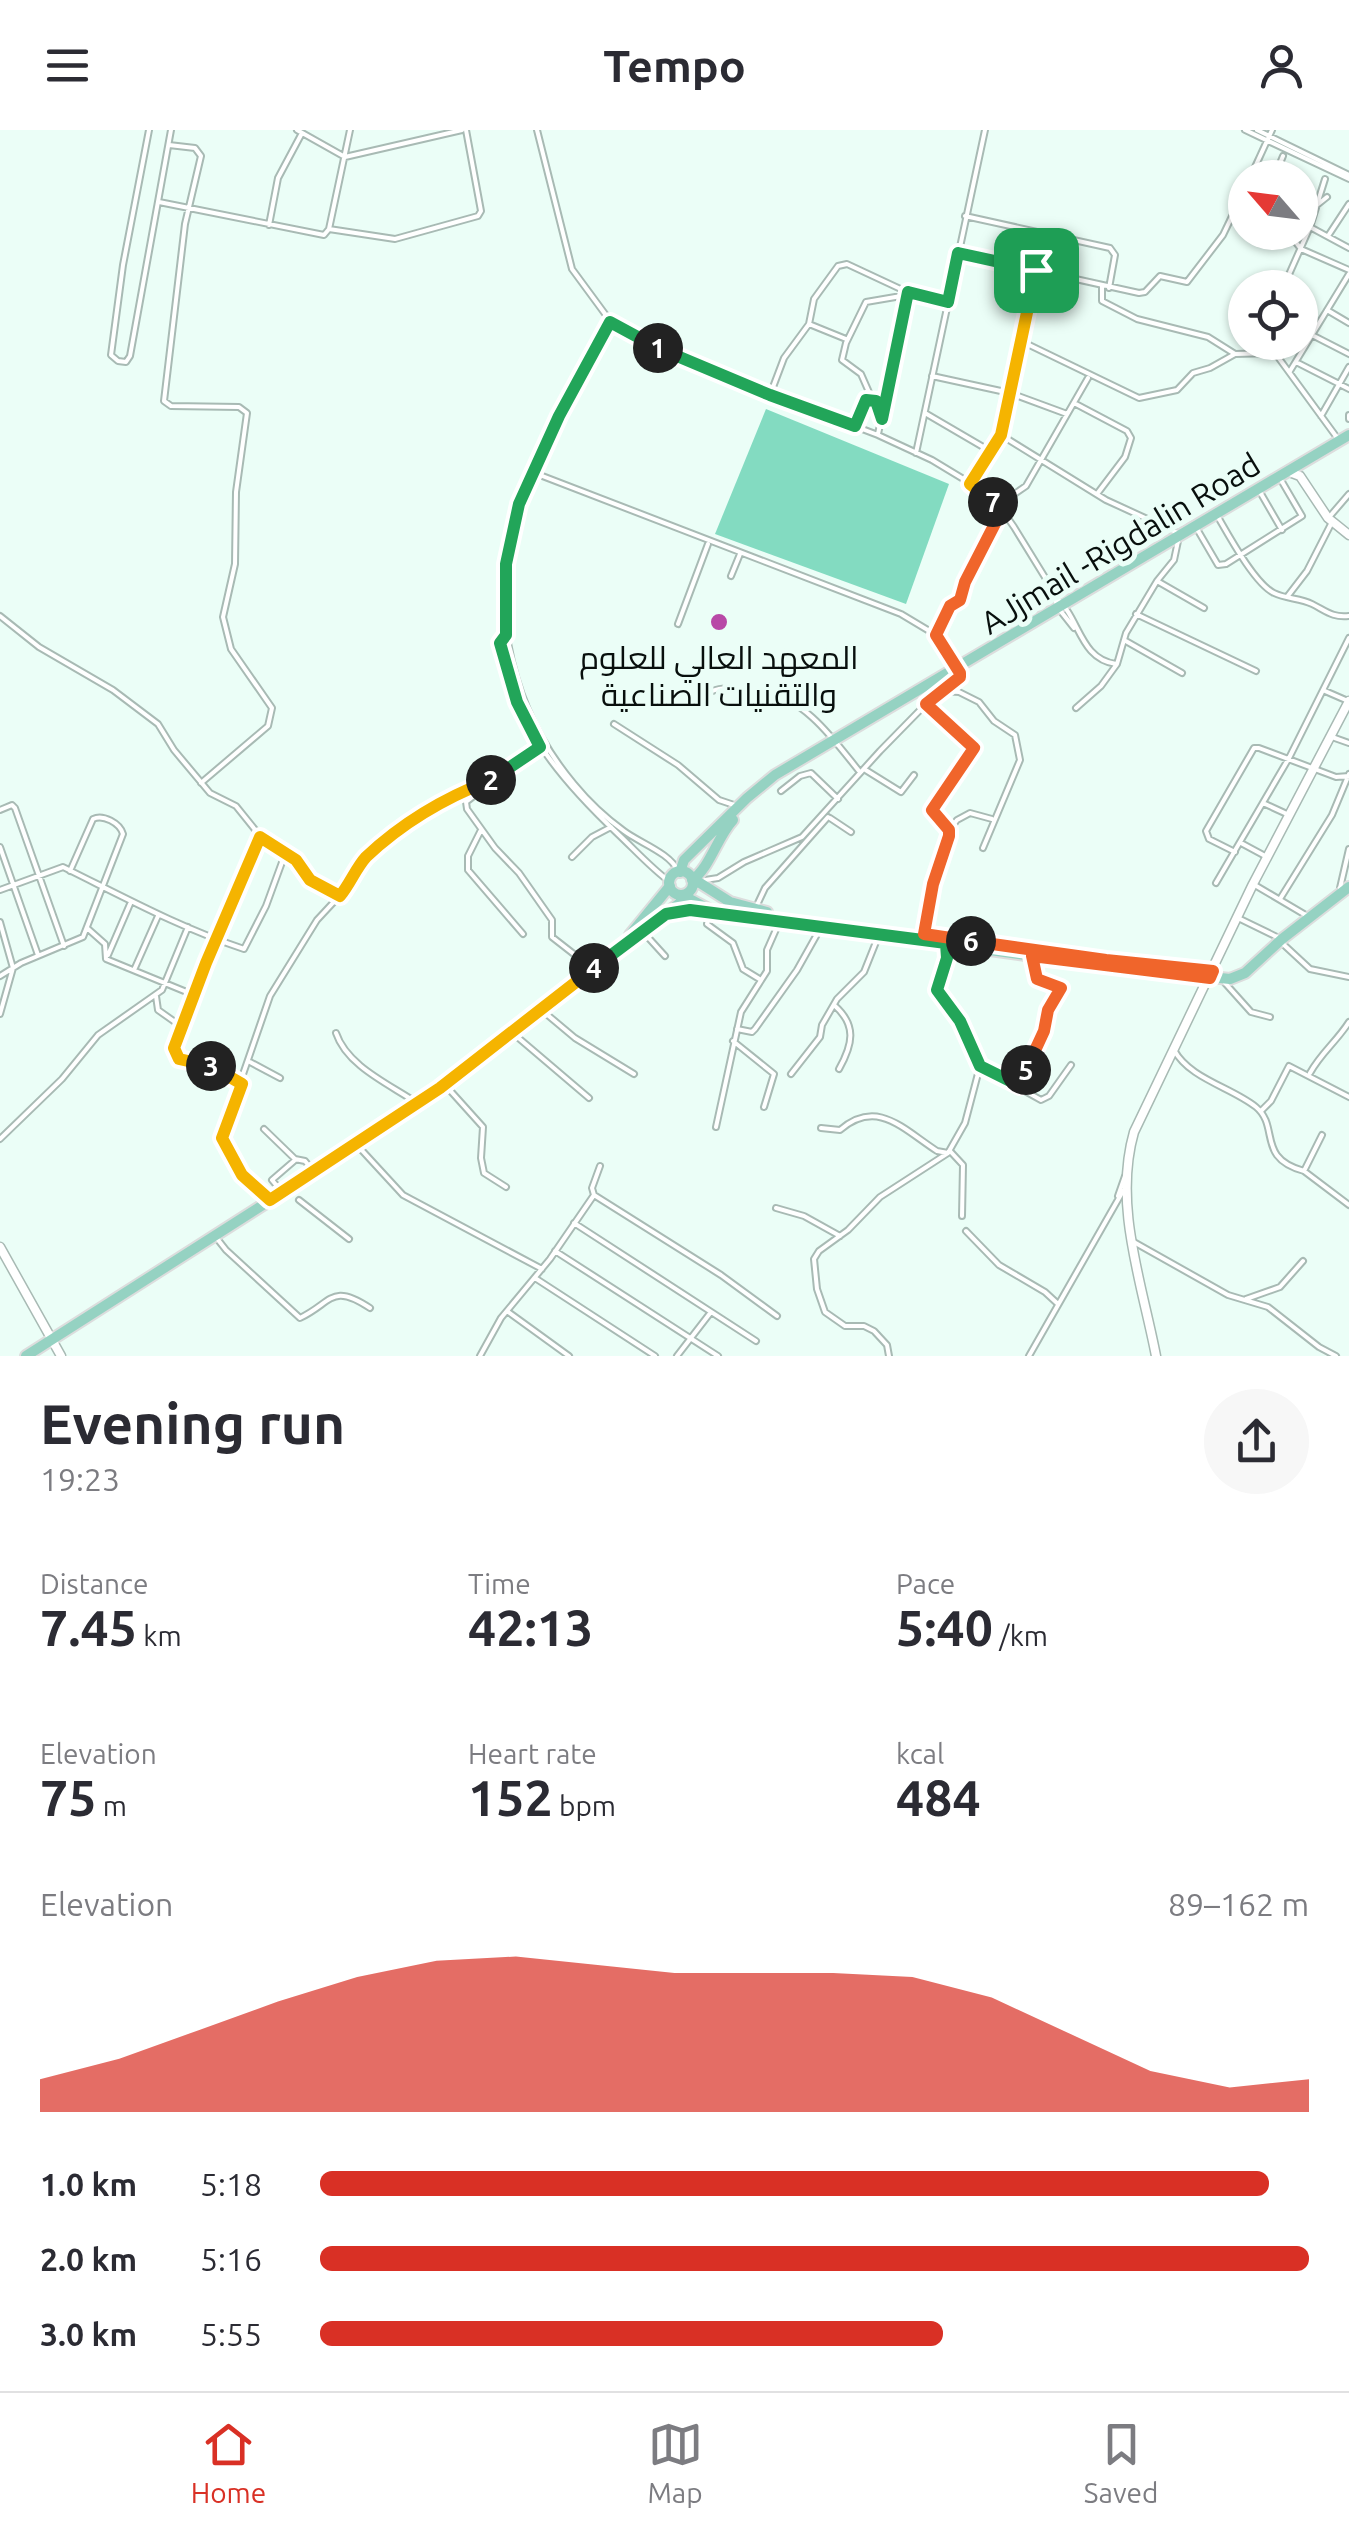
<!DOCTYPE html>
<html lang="en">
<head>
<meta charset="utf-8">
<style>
	:root { --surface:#fff; --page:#f7f7f7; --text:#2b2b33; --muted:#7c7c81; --line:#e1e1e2; --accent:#d93025 }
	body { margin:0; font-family:Ubuntu,Cairo,sans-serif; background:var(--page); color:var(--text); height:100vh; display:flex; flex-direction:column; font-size:38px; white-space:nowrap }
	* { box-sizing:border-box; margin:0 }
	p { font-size:32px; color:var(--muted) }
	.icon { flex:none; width:55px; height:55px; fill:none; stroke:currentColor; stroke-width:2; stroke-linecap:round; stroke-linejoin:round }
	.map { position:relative; height:1226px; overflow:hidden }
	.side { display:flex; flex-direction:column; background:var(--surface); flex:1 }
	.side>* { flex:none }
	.needle { width:65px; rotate:298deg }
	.controls { position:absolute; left:1228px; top:30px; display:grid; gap:20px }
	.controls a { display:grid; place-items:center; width:90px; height:90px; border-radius:50%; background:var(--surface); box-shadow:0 2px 8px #0004; font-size:50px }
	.pin { position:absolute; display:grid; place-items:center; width:85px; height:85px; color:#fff; margin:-42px; border-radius:20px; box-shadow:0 5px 15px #0006 }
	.km { position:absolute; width:50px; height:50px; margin:-25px; border-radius:50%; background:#222; color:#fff; font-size:28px; line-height:50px; text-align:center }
	.round { display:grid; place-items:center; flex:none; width:105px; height:105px; border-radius:52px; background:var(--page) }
	.head { display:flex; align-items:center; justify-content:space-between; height:170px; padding:0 40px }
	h1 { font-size:55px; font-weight:700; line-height:75px }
	.figures { display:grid; grid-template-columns:repeat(3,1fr); gap:15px; height:170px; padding:10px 40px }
	.figures div { display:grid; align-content:center }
	.figures b { font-size:50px; font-weight:700 }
	.figures small { font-size:28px; font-weight:400 }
	.figures p { font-size:28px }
	.chart { height:280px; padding:20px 40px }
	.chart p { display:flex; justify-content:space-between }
	.chart svg { width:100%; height:180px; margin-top:10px; fill:var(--accent); opacity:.7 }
	ul { padding:0 40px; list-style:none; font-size:32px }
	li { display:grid; grid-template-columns:160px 120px 1fr; align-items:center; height:75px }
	li i { height:25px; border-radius:12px; background:var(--accent) }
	header { display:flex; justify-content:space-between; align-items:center; height:130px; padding:0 40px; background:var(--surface); font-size:45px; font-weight:700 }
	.tab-bar { display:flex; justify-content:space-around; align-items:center; height:140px; border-top:2px solid var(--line); background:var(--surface); font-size:28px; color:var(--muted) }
	.tab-bar a { display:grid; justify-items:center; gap:5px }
	.tab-bar .current { color:var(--accent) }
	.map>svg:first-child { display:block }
</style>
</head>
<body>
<header><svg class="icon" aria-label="menu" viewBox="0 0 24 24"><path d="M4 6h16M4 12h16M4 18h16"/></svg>Tempo<svg class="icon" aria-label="person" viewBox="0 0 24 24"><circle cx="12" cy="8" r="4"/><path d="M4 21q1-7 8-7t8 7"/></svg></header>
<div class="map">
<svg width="1349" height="1226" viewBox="0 0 1349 1226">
	<rect width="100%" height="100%" fill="#ebfef7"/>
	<path fill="#83dbc1" d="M766,279L949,354L906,474L715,404Z"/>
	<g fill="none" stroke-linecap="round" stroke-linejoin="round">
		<defs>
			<path id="street" d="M149,0L123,135L111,225L118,231L126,232L130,226L171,0
				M297,0L345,27L462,0
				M537,0L572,139L611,192L701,238L878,305L932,330L970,353L1002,380L1014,397L1046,449L1059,479L1074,498
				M1245,0L1349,49
				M1257,0L1349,45
				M169,15L195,18L201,26L185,94L164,271L171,276L239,277L247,283L236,362L235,434L223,487L231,519L272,578L268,596L201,653
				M1250,48L1272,0
				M1274,48L1283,26
				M1300,67L1317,75L1327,67
				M159,72L324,105L329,99L350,0
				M965,86L1110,118L1115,125L1109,158
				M269,95L278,48L302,3
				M1310,97L1349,118
				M329,99L395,109L478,86L481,81L466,0
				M1288,102L1301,119L1349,140
				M1328,106L1349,74
				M958,123L1139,163L1145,162L1160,146L1187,152L1223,105L1245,59
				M1102,156V171L1137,189L1208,207L1235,224L1275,223
				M1283,158L1310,97L1325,49
				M1327,180L1349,193
				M611,192C580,248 547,303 523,362C484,461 506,573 574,654C588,671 606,688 624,701C640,713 670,723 678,741
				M809,194L846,209
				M1312,205L1349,224
				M1021,211L1139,268L1177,260L1193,243L1210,238L1235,224
				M1267,212L1338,309
				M1296,232L1349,259
				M1290,241L1349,144
				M932,246L1010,263L1067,284
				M770,265L784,228L809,194L814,169L838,136L847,134L907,162L948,171
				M872,269L861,244L842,230L846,213L866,172L907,165
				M1074,273L1127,301L1131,308L1125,327L1097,364
				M925,283L990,321
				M1349,285V289
				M1321,286L1349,237
				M855,296L865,270L876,271L880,286
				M878,304L907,167
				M1001,305L1106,370L1180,404
				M916,323L985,0
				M532,342L901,484L936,505L960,543L956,553L926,574L880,621L802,707L744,732L718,748L705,750
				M970,353L1001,305L1042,103
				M1260,362L1282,400
				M997,376L1026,356L1088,248
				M1331,385L1349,364
				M1218,387C1229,406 1255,454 1274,463C1286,469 1300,468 1312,474C1326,481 1333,488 1349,486
				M1197,399L1218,435L1226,434L1302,386L1281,350
				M731,446L740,424
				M1157,451L1204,478
				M1287,467L1307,441L1331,394
				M1056,468C1080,487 1079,529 1116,534
				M1136,484L1256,541
				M0,486L39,517L113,560L158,594L174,620L210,663L236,676L261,707L296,730L310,750L340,766
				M678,494L708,414
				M936,505L951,476L960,470L965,452L1002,380
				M503,509L500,513C516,597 558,647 618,704C635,720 651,738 670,752
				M1124,510L1182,543
				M943,561L959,562L979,572L994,591L1015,605L1020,630L983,718
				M1325,561L1348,571
				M708,563C724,555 730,560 746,561C751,562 757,560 762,561C805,568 834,610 859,641
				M1076,578L1101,556L1117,534L1126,503L1157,451L1174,430L1178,411
				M614,594L678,635L719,670L734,675
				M1332,607L1349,613
				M864,639L901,662L914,645
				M492,652L466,672L467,679L495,718L519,743L552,790V807L593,839
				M781,661L800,646L811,643L838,669
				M1263,673L1289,685
				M0,680L12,675L15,678L64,816
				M830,688L851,702
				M481,700L468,726V740L523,804
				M949,700L957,690L970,683L992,689
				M1241,713L1267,727
				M0,717L38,825
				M1235,722L1209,709L1206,701L1254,618H1259L1336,647L1349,646
				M572,727L592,707L611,697
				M1216,753L1289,628L1349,508
				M1253,754L1309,787
				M1340,758L1349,719
				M0,760L63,737C122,766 180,798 244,819L266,776L285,724
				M1280,769L1332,685L1349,644
				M757,775L765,758L828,687
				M710,781L707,794L733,813L743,839L761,850
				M1236,787L1277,807
				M0,792L13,838L0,884
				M87,798L105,814L106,829L194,865
				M645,804L665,826
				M924,804L938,734L949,705V700L932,680L974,618L926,574
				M1283,814L1310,839L1349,847
				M108,825L130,774
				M134,840L158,786
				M0,846L21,833L83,807L123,704C120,693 103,684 93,689L70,741
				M1225,853L1251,882L1270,887
				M156,866L158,880L182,897
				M834,875C857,895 853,914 839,939
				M544,882L575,908L634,944
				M737,899L752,902L755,899L797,840L820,799
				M336,903C347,936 389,954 417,973
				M515,905L589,968
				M733,911L774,944L764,977
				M1174,920C1190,949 1231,957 1256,977C1280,997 1256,1028 1304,1041L1322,1005
				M250,932L280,948
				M980,936L1041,970L1049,966L1071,935
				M1310,943C1321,923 1337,911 1349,892
				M791,944L820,907L822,895L837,869L864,842L878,807
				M242,954L205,933L179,929L174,918L206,833L261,707
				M1020,956L1044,901L1047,881L1061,857L1037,849L1033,830
				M447,957L483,997L481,1028L484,1043L506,1057
				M1261,981L1271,971L1289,936L1349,967
				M716,997L741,882L767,841V820L778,795
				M821,998L840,1000C877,968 903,999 937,1021L948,1023
				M264,999L295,1029L305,1031L314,1042
				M0,1009L62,949L98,905L162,860L188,797
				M357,1015L403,1065L542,1139
				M950,1021L963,1035L962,1086
				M1304,1041L1349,1075
				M282,1062L272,1050L294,1031
				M594,1065L721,1145L777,1186
				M1118,1066L1125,1046
				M270,1070L243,1045L222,1005L270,866L317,790L344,761L363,730L414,686L425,683L457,664L496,649L540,617
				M299,1070L349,1109
				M776,1078L804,1086L840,1106
				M574,1093L756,1211
				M966,1101L999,1135L1045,1162L1058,1174
				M215,1106L226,1120L300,1188C332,1173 331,1152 370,1178
				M1132,1111L1228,1165L1268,1177L1319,1217L1336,1226
				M555,1121L718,1226
				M535,1148L655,1226
				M1246,1169L1280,1157L1303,1131
				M507,1181L569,1226
				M480,1226L501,1188L550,1129L594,1065L592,1058L600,1036
				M677,1226L711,1182
				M889,1226L887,1215L874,1201L864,1196H845L825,1182L817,1159L814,1129L819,1121L848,1100L880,1067L948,1023L965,993L980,936L963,897L937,859L947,828V816
				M1029,1226L1123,1061"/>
			<path id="secondary" d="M1292,343L1300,346L1328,388L1349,405
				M0,1117L61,1226
				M1156,1226C1142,1153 1113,1075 1134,1002L1253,754L1349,571"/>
			<path id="primary" d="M669 753a12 12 0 1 1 24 0a12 12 0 1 1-24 0Z
				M680,742L684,730L747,668L775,645L1349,305
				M692,750C710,738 717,707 733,690
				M693,752L700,753L730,772L767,782
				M682,765L714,782L1106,836L1230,849L1245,843L1282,809L1349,757
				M630,805L670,756
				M26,1226L357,1015L440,958L666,784L681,772V765"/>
		</defs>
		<use href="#street" stroke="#a8bab4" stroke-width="8"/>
		<use href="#secondary" stroke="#a8bab4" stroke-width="11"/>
		<use href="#primary" stroke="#dcdddd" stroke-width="14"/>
		<use href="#street" stroke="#fff" stroke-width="4"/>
		<use href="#secondary" stroke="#fff" stroke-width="8"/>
		<use href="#primary" stroke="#95d2c2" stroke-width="10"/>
	</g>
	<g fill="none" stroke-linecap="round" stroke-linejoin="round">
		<defs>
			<path id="split-1" d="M658,218L770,265L855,296L866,270L876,271L882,289L908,162L948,172L958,123L1036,140"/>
			<path id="split-2" d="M491,650L540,617L517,572L500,513L506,505V434L519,374L559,286L610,192L658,218"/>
			<path id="split-3" d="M211,936L179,929L174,918L206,833L260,707L296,730L310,750L340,766C350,754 356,738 366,727C403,692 444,668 491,650"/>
			<path id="split-4" d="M211,936L242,954L222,1008L242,1045L270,1070L440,958L594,838"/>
			<path id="split-5" d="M594,838L666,784L690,780L946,813L947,828L937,860L960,891L980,936L1020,956L1026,940"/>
			<path id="split-6" d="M971,811L1106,830L1213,841L1210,848L1032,826L1037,849L1061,858L1048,880L1044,901L1026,940"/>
			<path id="split-7" d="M971,811L924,804L933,754L949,706V700L932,680L974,618L926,574L960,547V543L936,505L950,476L960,470L965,452L1002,380L993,372"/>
			<path id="split-8" d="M993,372L970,354L1001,305L1036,140"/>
		</defs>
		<use href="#split-1" stroke="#fff" stroke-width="20"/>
		<use href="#split-2" stroke="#fff" stroke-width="20"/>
		<use href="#split-3" stroke="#fff" stroke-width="20"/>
		<use href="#split-4" stroke="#fff" stroke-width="20"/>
		<use href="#split-5" stroke="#fff" stroke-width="20"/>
		<use href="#split-6" stroke="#fff" stroke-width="20"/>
		<use href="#split-7" stroke="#fff" stroke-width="20"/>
		<use href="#split-8" stroke="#fff" stroke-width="20"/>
		<use href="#split-1" stroke="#22a559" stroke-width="12"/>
		<use href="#split-2" stroke="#22a559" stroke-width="12"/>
		<use href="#split-3" stroke="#f5b400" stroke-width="12"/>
		<use href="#split-4" stroke="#f5b400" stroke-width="12"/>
		<use href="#split-5" stroke="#22a559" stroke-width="12"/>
		<use href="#split-6" stroke="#f0652b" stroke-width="12"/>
		<use href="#split-7" stroke="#f0652b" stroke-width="12"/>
		<use href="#split-8" stroke="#f5b400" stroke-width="12"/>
	</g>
	<circle fill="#b849a7" stroke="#ebfef7" stroke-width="4" cx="719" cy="492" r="10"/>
	<g text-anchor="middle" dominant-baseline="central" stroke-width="10" stroke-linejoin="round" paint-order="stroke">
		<g font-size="32" fill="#080f0d" stroke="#ebfef7">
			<text transform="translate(1120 413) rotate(-31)">AJjmail -Rigdalin Road</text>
		</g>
		<g font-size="32" fill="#080f0d" stroke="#ebfef7">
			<text x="719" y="527">المعهد العالي للعلوم<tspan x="719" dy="37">والتقنيات الصناعية</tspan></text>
		</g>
	</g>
</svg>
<div class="controls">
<a><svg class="needle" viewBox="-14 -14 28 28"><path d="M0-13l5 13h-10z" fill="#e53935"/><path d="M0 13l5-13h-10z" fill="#7c7c81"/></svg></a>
<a><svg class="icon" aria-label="locate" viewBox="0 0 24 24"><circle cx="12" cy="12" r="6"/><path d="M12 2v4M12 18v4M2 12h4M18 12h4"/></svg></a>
</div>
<div class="pin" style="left:1036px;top:140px;background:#1e9e55"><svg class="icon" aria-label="arrive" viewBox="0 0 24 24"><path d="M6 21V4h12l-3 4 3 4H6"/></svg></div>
<b class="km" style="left:658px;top:218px">1</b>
<b class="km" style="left:491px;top:650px">2</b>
<b class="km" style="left:211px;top:936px">3</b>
<b class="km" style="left:594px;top:838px">4</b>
<b class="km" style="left:1026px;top:940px">5</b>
<b class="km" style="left:971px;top:811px">6</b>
<b class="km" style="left:993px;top:372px">7</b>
</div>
<section class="side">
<div class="head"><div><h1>Evening run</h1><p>19:23</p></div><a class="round"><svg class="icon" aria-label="share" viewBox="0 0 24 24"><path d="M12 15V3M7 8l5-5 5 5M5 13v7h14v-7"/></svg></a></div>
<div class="figures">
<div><p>Distance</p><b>7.45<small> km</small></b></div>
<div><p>Time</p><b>42:13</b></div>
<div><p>Pace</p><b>5:40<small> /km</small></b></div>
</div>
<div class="figures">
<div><p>Elevation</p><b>75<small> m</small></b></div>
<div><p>Heart rate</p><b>152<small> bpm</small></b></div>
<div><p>kcal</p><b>484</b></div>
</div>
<div class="chart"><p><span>Elevation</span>89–162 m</p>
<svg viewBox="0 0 160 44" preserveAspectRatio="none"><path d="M0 44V36L10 31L20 24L30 17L40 11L50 7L60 6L70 8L80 10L90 10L100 10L110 11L120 16L130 25L140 34L150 38L160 36V44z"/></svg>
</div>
<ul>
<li><b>1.0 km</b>5:18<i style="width:96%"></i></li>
<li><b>2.0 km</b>5:16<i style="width:100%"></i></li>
<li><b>3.0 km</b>5:55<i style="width:63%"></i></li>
</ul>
</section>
<nav class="tab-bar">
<a class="current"><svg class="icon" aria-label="home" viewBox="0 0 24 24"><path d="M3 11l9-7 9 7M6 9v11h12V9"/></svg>Home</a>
<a><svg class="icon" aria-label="map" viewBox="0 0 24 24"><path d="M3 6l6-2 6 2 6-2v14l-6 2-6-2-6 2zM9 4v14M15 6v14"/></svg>Map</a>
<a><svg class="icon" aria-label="saved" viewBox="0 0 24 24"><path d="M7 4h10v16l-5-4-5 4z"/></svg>Saved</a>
</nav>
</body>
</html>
